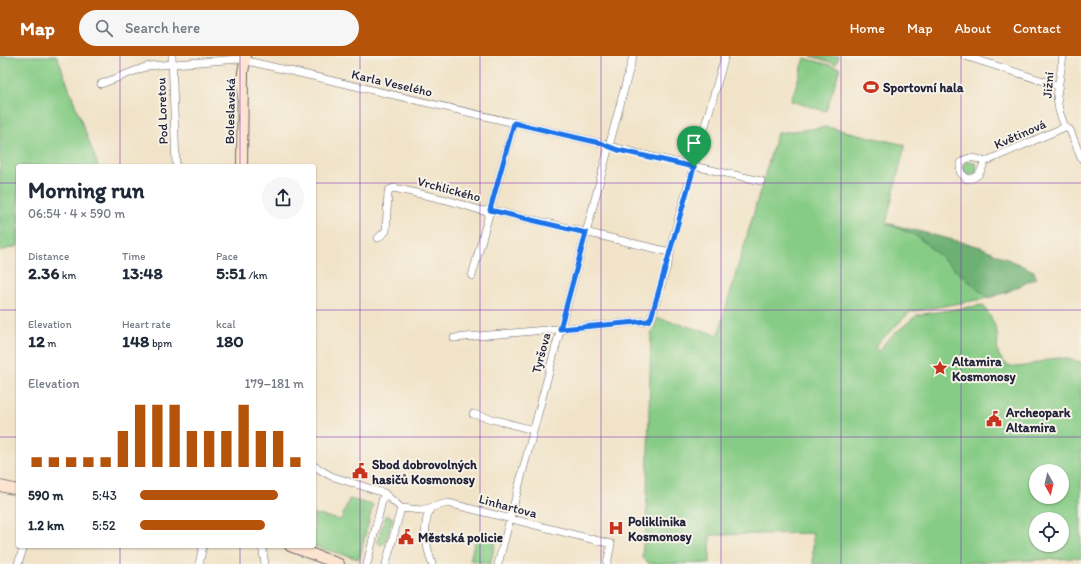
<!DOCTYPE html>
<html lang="en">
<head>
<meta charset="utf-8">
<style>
	:root { --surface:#fff; --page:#f6f6f7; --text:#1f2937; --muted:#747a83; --accent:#b45309 }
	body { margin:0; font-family:Itim,sans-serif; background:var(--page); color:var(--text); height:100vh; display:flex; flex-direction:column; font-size:15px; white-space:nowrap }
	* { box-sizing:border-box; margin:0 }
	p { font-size:13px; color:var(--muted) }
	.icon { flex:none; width:22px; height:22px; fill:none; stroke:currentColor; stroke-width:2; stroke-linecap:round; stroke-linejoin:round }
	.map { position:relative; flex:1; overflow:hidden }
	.side { position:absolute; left:16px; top:108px; width:300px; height:384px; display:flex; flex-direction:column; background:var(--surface); border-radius:4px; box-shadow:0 1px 3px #0004 }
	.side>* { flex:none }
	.needle { width:26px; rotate:172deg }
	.buttons { position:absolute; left:1029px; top:408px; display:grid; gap:8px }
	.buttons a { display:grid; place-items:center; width:40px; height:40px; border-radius:50%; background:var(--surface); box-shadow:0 1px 3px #0004; font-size:20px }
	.pin { position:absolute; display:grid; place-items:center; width:34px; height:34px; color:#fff; margin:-41px -17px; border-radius:50% 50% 50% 0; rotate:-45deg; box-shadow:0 0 4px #0007 }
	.pin .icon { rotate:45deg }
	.round { display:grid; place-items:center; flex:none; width:42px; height:42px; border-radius:21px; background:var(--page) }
	.headline { display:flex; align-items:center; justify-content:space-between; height:68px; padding:0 12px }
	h1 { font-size:22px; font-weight:700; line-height:30px }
	.metrics { display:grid; grid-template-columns:repeat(3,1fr); gap:6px; height:68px; padding:4px 12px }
	.metrics div { display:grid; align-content:center }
	.metrics b { font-size:17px; font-weight:700 }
	.metrics small { font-size:11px; font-weight:400 }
	.metrics p { font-size:11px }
	.chart { height:112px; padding:8px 12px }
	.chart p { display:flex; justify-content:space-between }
	.chart svg { width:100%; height:72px; margin-top:4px; stroke:var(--accent); stroke-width:6 }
	ul { padding:0 12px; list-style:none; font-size:13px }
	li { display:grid; grid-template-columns:64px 48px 1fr; align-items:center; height:30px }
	li i { height:10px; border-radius:5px; background:var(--accent) }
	header { display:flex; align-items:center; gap:24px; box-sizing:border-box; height:56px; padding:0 20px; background:var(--accent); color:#fff }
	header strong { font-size:19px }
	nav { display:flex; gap:22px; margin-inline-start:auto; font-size:14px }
	.search { width:280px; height:36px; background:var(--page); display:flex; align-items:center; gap:10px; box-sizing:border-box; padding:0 14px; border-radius:22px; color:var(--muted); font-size:15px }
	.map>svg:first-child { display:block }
</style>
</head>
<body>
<header>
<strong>Map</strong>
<div class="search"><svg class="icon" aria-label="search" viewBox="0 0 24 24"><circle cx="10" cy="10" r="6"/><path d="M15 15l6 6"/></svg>Search here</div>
<nav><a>Home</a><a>Map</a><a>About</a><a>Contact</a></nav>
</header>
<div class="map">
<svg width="1081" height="508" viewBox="0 0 1081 508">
	<rect width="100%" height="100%" fill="#f7f3e8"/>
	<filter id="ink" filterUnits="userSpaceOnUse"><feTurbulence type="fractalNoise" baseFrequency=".025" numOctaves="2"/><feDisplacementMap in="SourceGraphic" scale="8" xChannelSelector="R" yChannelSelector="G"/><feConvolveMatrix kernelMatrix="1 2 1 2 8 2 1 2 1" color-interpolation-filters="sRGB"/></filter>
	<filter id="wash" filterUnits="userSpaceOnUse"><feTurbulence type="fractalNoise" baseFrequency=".012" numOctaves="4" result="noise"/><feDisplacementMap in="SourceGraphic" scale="16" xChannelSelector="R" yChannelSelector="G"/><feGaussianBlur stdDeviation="0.9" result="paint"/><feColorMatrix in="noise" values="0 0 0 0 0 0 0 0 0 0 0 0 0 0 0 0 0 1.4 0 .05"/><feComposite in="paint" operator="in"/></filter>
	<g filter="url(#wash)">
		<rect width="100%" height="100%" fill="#f1e3c8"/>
		<path fill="#87cc86" stroke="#547760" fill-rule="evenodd" d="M0,0H57L98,110H18V190L0,195Z
			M811,0H839L836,8Z
			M805,2L840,12L826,55L791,45Z
			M827,71L905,89L886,167L917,180L988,242L910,256L875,290L878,296L887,284L917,259L983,249C989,258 995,267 997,277C999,286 995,292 1000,301C1013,323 1041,301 1060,302C1067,302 1074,305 1081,306V502L937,508H813V477L710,479V507L650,508L642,502L643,489L646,475L651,278L658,262L718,279L777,77ZM1036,415H1062V441H1036ZM1036,463H1062V489H1036Z
			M963 112a7 7 0 1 1 14 0a7 7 0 1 1-14 0Z
			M349,443L373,449L359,503L312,490H314V458L341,464Z
			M386,459L393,462L385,487L380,489L377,485Z
			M476,480L496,485L490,508L470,504Z"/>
		<path fill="#6db073" stroke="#486957" d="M886,167L981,191L1034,215L1036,222L1007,236L988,242L917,180Z"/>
	</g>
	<g filter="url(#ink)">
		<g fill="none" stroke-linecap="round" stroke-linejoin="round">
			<defs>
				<path id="street" d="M172,0L176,110
					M965,0L1059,30
					M1063,0L1057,40L1059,55L1065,71L1070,74L1081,102
					M101,28L148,10L239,3L600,87C653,103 707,112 761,125
					M984,106C976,101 967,100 961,107L960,116L967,123C978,123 982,115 984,106L1065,71
					M378,182L386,175L388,137L389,134L394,132L447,144L483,155L491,154L670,196
					M472,220L514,67
					M454,282L648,265L651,262L669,203L673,182L725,0
					M473,358L533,374
					M314,410L331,420L384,437L401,452L421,454L448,447L611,488L607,508
					M430,453C422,471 426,489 432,508
					M262,490L265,508
					M18,508L24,490
					M199,508L203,490
					M367,508L384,437
					M386,508L401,452
					M498,508L633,0"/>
				<path id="secondary" d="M242,110L243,16L246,0
					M0,430L18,434
					M290,490L339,508"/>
			</defs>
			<use href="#street" stroke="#6a666c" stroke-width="8"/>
			<use href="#secondary" stroke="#6a666c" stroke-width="12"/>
			<use href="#street" stroke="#fff" stroke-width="7"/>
			<use href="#secondary" stroke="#fde4d0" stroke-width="10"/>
		</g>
	</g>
	<g fill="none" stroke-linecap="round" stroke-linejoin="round" filter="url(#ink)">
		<defs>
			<path id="route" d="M514,67L600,87L618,94L694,111L651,262L648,265L560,273L586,177L490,154Z"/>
		</defs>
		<use href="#route" stroke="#fff" stroke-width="8"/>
		<use href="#route" stroke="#1a73e8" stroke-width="5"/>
	</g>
	<path fill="none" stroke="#7b2cbf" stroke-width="1" stroke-opacity="0.55" d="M120,0V110M240,0V110M360,0V508M480,0V508M601,0V508M721,0V508M841,0V508M961,0V508M0,127H18M314,127H1081M0,254H18M314,254H1081M0,381H18M314,381H1081M120,490V508M240,490V508"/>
	<defs>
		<symbol id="stadium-bare" viewBox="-9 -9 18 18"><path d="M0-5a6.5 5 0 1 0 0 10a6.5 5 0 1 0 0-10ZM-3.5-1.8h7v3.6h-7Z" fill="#c8321e" stroke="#f7f3e8" stroke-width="2.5" paint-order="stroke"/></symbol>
		<symbol id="sight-bare" viewBox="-9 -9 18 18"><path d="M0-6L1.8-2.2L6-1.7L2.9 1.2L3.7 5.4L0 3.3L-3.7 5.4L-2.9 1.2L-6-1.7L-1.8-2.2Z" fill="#c8321e" stroke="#f7f3e8" stroke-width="2.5" paint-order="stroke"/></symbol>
		<symbol id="civic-bare" viewBox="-9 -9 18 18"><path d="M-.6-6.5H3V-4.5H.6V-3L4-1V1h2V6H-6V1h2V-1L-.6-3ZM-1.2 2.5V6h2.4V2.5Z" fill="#c8321e" stroke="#f7f3e8" stroke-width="2.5" paint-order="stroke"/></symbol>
		<symbol id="hospital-bare" viewBox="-9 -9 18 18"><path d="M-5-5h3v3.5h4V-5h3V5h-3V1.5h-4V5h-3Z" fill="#c8321e" stroke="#f7f3e8" stroke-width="2.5" paint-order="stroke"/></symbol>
	</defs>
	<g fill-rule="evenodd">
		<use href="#stadium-bare" x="860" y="20" width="22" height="22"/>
		<use href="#sight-bare" x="929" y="301" width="22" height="22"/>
		<use href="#civic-bare" x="983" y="352" width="22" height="22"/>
		<use href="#civic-bare" x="349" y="404" width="22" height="22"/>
		<use href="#hospital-bare" x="605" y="461" width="22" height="22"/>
		<use href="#civic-bare" x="395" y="470" width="22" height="22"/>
	</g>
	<g text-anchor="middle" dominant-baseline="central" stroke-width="4" stroke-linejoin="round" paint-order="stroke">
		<g font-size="13" fill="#22223b" stroke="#f7f3e8">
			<text transform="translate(392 27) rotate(13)">Karla Veselého</text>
			<text transform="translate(1048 29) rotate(-86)">Jižní</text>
			<text transform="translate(162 55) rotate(-92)">Pod Loretou</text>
			<text transform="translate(230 55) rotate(-89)">Boleslavská</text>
			<text transform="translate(1020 78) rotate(-24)">Květinová</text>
			<text transform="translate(449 133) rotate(15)">Vrchlického</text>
			<text transform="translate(541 297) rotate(-75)">Tyršova</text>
			<text transform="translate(508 450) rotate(15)">Linhartova</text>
		</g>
		<g font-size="13" font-weight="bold" fill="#22223b" stroke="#f7f3e8" text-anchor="start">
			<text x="883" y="31">Sportovní hala</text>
			<text x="952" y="305">Altamira<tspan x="952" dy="15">Kosmonosy</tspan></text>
			<text x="1006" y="356">Archeopark<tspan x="1006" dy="15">Altamira</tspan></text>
			<text x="372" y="408">Sbod dobrovolných<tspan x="372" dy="15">hasičů Kosmonosy</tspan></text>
			<text x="628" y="465">Poliklinika<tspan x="628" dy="15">Kosmonosy</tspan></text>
			<text x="418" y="481">Městská policie</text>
		</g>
	</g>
</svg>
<div class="buttons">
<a><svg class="needle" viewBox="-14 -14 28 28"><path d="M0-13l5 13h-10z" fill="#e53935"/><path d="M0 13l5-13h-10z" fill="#747a83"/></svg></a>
<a><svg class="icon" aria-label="locate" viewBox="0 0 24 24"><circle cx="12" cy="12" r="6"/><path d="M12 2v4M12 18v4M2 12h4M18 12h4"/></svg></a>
</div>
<div class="pin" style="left:694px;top:111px;background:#1e9e55"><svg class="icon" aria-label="arrive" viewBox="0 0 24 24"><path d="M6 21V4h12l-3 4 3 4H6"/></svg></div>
<section class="side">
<div class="headline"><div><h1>Morning run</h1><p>06:54 · 4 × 590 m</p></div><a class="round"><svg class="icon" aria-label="share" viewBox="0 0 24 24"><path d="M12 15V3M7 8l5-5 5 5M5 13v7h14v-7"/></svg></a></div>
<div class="metrics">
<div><p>Distance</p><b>2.36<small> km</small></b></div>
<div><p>Time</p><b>13:48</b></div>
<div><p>Pace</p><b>5:51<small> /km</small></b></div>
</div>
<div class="metrics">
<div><p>Elevation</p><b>12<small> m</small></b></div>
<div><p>Heart rate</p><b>148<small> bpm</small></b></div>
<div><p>kcal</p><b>180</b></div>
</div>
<div class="chart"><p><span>Elevation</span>179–181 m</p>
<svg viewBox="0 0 160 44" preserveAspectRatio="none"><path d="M5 44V38M15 44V38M25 44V38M35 44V38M45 44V38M55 44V22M65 44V6M75 44V6M85 44V6M95 44V22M105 44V22M115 44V22M125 44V6M135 44V22M145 44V22M155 44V38"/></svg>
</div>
<ul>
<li><b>590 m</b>5:43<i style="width:84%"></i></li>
<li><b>1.2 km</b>5:52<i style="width:76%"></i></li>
</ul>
</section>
</div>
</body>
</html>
